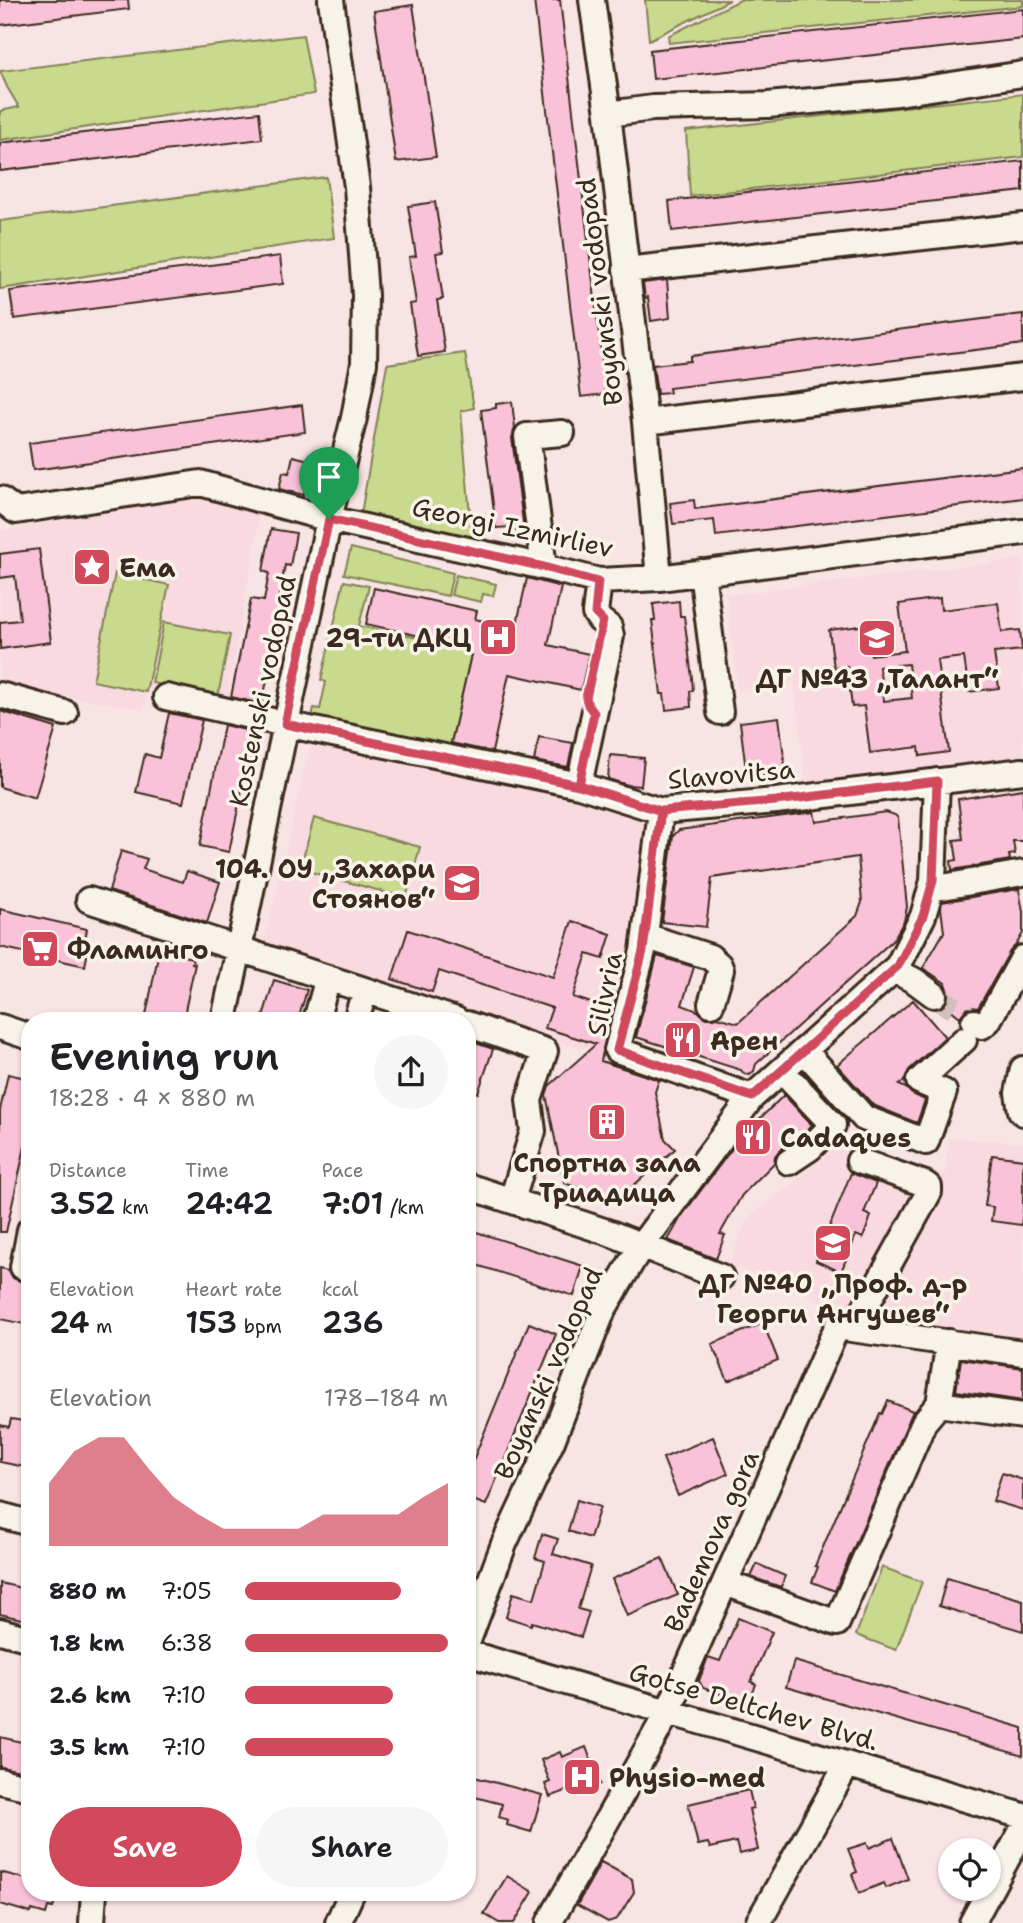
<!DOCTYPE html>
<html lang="en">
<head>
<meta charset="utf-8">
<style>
	:root { --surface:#fff; --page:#f6f6f6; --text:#202124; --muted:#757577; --accent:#d1495b }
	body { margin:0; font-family:"Shantell Sans",sans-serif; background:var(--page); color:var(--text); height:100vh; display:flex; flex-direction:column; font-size:26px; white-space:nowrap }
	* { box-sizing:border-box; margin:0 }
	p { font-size:23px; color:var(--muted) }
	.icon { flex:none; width:38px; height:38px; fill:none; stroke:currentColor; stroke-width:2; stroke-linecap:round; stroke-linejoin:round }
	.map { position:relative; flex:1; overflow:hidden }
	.drawer { position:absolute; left:21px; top:1012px; width:455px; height:889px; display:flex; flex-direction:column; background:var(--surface); border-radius:28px; box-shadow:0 2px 5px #0004 }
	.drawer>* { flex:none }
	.controls { position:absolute; left:938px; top:1838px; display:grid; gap:14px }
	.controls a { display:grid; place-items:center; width:63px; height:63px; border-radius:50%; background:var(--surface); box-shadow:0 2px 5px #0004; font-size:35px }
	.pin { position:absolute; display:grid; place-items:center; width:60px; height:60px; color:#fff; margin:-72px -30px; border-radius:50% 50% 50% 0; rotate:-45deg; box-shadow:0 0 7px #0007 }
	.pin .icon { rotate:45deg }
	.round { display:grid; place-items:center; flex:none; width:74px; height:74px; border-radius:37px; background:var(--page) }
	.overview { display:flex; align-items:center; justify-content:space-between; height:119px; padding:0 28px }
	h1 { font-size:38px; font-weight:600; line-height:52px }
	.metrics { display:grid; grid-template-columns:repeat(3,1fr); gap:10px; height:119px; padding:7px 28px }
	.metrics div { display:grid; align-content:center }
	.metrics b { font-size:30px; font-weight:600 }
	.metrics small { font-size:19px; font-weight:400 }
	.metrics p { font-size:19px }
	.chart { height:196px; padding:14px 28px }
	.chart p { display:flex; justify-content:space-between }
	.chart svg { width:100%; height:126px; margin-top:7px; fill:var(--accent); opacity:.7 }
	.cta { display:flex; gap:14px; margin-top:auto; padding:14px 28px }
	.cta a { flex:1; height:80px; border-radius:42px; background:var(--accent); color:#fff; font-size:28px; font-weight:600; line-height:80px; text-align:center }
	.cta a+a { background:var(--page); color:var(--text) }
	ul { padding:0 28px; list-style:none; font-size:23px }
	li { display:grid; grid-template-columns:112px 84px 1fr; align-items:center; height:52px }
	li i { height:18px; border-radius:9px; background:var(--accent) }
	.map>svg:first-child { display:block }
</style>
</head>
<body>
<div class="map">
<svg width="1023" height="1923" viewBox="0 0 1023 1923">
	<rect width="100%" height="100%" fill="#f8e4e4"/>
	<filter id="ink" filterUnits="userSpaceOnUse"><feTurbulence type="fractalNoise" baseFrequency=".0143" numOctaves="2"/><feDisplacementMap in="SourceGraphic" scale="14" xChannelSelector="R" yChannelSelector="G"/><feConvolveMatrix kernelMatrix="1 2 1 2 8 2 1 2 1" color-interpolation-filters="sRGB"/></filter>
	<g filter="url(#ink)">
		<path fill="#f9dae1" d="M197,498L260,514L227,702L148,689L143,709L0,685V531Z
			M1023,559V759L807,789L794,682L738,689L726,595Z
			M312,737L654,815L637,954L612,1049L556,1045L262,951Z
			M949,1138L1023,1143V1337L839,1313L794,1286L728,1267L747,1219L842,1143L945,1175Z"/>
		<path fill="#c9d98d" stroke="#828256" stroke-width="2" d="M645,0H730L649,40Z
			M740,0H1023V6L669,43L668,36Z
			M303,35L314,94L0,140V111L19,107L7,87L0,71Z
			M1023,94V157L690,196L686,131Z
			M326,177L334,238L0,289V221Z
			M465,353L474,408L461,411L472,538L361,514L387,364Z
			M351,548L453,573L448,596L344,574Z
			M115,573L169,585L146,692L93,681Z
			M456,575L496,584L493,596L483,594L481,602L451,595Z
			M344,581L369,586L359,626L469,648L467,654L471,655L450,748L311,722L314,708L320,709L326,682L321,680Z
			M164,622L230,635L218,696L152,683Z
			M314,818L420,847L406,898L300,869Z
			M882,1567L922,1582L896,1650L856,1635Z"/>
		<path fill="#fac2d9" stroke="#3b2a1e" stroke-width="2" fill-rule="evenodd" d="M0,0H128L129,9L0,25Z
			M534,0H560L606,394L581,397Z
			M413,5L436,157L396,162L374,11Z
			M1023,9V39L653,79L650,50Z
			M259,112L262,139L0,171V143Z
			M1023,161V191L672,231L669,201Z
			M435,202L443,252L436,253L443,299L437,300L445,352L418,356L410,304L416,303L409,257L416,256L408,206Z
			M280,256L283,284L14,319L10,291Z
			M667,280L670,318L651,321L648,297L645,298L643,283Z
			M1023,314V344L669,388L670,393L657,394L653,365L690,361V356Z
			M512,402L515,428L512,438L524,530L511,531V527L496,528L481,410L496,408V404Z
			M302,405L305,432L33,470L29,443Z
			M293,456L313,461L304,495L279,489L283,472L289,473Z
			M1023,468V498L716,536L714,520L673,524L670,503L694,500L695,509Z
			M271,529L296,533L290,566L285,565L278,604L283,605L262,704L231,697L251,599L264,601L269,573L263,571Z
			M39,549L51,642L0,649V622L20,620L15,576L0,578V554Z
			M527,578L561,587L548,645L589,654L581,690L509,674L492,752L451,743L471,655L467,654L469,647L366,624L374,588L477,611L475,619L516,628Z
			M940,598L941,610L998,603L1002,632L1020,630L1022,650L994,653L999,688L969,692L964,657L937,660L949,752L920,756L919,747L870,753L864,706L852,707L847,666L834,668L829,630L867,625L871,655L905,651L899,604ZM908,664L912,698L884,701L879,667Z
			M679,601L680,616H684L692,678L693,690L690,691L691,707L666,710L664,694H661L652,620H655L653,604Z
			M0,711L56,728L35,798L0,787Z
			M169,713L202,720L183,803L136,792L145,754L159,758Z
			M779,717L786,773L747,778L740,722Z
			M224,725L254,732L229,852L200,846Z
			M539,737L573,743L568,767L534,761Z
			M610,755L644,758L641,786L628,785L608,779Z
			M1023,789V841H1013L1015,854L1009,855L1010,860L952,870L951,861L957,860L954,840L963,839L958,799Z
			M814,812L816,822L886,812L895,815L898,818L907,907L904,921L893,940L756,1064L754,1071L750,1075L744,1074L741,1070L636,1037L657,956L694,967L682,1005L698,1011L706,1018L718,1017L738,1023L857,916L862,902L858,857L712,878L706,927L662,922L673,836L679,830Z
			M121,851L147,859L143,869L161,875L183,882L187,871L220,882L207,923L109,891Z
			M1019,889L1023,912V933L1016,945L1010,951L978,1008L972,1007L966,1009L960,1017L945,1005L949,996L945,983L923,968L944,932L941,908L942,902Z
			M0,909L87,929L84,945L89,946L85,966L0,947Z
			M572,921L611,934L603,959L587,954L573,997L612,1010L601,1061L659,1080L655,1092L665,1139L675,1149L616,1201L564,1183L546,1095L549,1086L596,1044L545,1028L552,1008L439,971L432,992L392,979L408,930L553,977Z
			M163,952L193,958L192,963L195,964L183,1020H145L158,956L162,957Z
			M274,980L307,990L298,1020H262Z
			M913,1000L945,1037L909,1070L904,1081L899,1085L906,1088L912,1094L925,1100L917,1123L873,1105L837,1065Z
			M467,1040L493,1049L478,1093L467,1090Z
			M8,1074L30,1079V1125L6,1232H0V1110Z
			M784,1095L812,1125L801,1136L780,1150L775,1156L774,1163L742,1195L720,1234L725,1235L716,1259L668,1240L681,1217L740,1138Z
			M992,1155L1023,1159V1212L1021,1225L991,1221L993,1207L985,1206Z
			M851,1173L876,1183L864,1213L871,1216L863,1238L856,1235L841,1272L816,1261Z
			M467,1229L583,1266L574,1296L467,1262Z
			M0,1268L9,1270L13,1278L20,1281L30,1280V1325L0,1319Z
			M529,1323L556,1334L486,1505L467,1498V1475Z
			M763,1323L778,1360L728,1381L712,1344Z
			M961,1359L1023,1368V1401L956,1391Z
			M888,1401L913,1411L835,1591L812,1582L818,1567L815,1566L880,1413L882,1414Z
			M11,1419L30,1422V1468L0,1462V1425L9,1427Z
			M713,1437L728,1474L678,1496L663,1458Z
			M1002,1473L1023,1480V1510L993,1501Z
			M577,1500L600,1507L590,1538L568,1531Z
			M542,1534L558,1539L553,1554L591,1566L578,1609L589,1612L581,1637L532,1622L531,1625L506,1617L513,1593L534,1599L545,1561L535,1558Z
			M662,1558L678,1595L627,1616L612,1579Z
			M757,1564L785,1576L781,1587L751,1577Z
			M947,1578L1023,1600V1631L939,1606Z
			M0,1583L30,1590V1621L0,1614Z
			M738,1618L772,1632L751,1682L756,1684L749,1704L703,1688L699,1681L708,1657L720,1661Z
			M794,1661L1023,1728V1756L786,1687Z
			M0,1737L30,1744V1773L0,1767Z
			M586,1747L600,1784L578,1793L576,1787L550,1797L545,1784L550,1782L541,1760L560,1752L562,1757Z
			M467,1775L542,1795L531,1832L507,1825L508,1820L499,1817L502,1804L467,1795Z
			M749,1790L753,1808L749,1809L758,1850L739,1854L736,1842L710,1848L708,1843L698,1845L688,1804Z
			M893,1838L908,1879L886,1888L884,1883L859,1893L852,1874L857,1872L848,1849L867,1843L869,1848Z
			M601,1862L632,1879L634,1892L617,1919L608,1922L577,1905Z
			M0,1872L30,1880V1892H58L53,1908L48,1907L46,1914L32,1910L31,1913L0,1904Z
			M507,1876L533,1892L514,1923H499L484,1914Z"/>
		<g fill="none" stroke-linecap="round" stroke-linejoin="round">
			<path stroke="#d2bfbc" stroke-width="24" stroke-dasharray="24 12" stroke-linecap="butt" d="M934,995L974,1022"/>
			<defs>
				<path id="minor" d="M592,0L608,114L645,422L659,578
					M608,114L653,108L768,105L898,93L1023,74
					M626,270L1023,226
					M645,422L1023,377
					M0,499L16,511L200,483L329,519L544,567L599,581L659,578L1023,532
					M544,567L527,436L562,433
					M702,572L720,712
					M0,695L65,713
					M166,697L285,724L579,785L661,811L776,801L1023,771
					M579,785L611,636L609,627L600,620L595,613L599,581
					M661,811L643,951L617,1050L752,1097
					M931,889L1023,873
					M89,900L456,1020
					M645,936L710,957L719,965L721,970L711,1004
					M894,970L915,981L934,995
					M224,1020L329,519L354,418L364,363L365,295L357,187L331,0
					M316,1020L328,978
					M356,1020L365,991
					M974,1022L982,1026L988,1021L1023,958
					M467,1024L545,1051L529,1100L533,1131L512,1200
					M0,1027L30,1037
					M804,1050L864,1118L926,1142L944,1092L919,1081L964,1040
					M1023,1069L1018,1093L1021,1111L1023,1113
					M782,1071L833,1125L810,1148L789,1162
					M467,1186L610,1233L721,1277
					M23,1267L30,1230
					M853,1329L929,1192V1187L925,1184L859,1161
					M939,1404L1023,1416
					M0,1515L30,1523
					M725,1583L837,1623L924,1422L939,1404L949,1342
					M0,1631L30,1639
					M467,1643L504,1544L552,1441L603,1310L641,1246L752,1097L898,966L923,916L933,881L937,781
					M467,1653L1023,1816
					M0,1781L30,1788
					M92,1923L94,1892
					M338,1923L352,1892
					M549,1923L668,1712L837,1327L1023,1353
					M758,1923L847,1765
					M972,1923L1023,1829"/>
			</defs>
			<use href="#minor" stroke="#3b2a1e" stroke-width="30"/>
			<use href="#minor" stroke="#f7f3e8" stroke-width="24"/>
		</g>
	</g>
	<g fill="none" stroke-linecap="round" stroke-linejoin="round" filter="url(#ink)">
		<defs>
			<path id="route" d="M329,519L544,567L598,582L595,613L603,621L586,698L588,705L594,713L579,785L661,811L643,951L617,1050L752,1097L898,966L923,916L933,881L937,781L776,801L661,811L579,785L285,724L329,519"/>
		</defs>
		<use href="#route" stroke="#fff" stroke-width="14"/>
		<use href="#route" stroke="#d1495b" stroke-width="9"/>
	</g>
	<defs>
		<symbol id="sight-square" viewBox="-11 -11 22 22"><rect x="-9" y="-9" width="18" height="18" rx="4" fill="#d1495b" stroke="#f7f3e8"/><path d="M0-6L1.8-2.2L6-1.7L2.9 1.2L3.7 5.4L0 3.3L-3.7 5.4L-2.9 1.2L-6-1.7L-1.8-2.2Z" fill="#fff"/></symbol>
		<symbol id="hospital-square" viewBox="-11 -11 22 22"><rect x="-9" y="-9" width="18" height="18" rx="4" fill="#d1495b" stroke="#f7f3e8"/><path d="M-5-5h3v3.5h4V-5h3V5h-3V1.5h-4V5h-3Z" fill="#fff"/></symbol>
		<symbol id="school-square" viewBox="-11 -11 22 22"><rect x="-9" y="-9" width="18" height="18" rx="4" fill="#d1495b" stroke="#f7f3e8"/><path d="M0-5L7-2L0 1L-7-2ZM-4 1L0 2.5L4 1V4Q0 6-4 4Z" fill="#fff"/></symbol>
		<symbol id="supermarket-square" viewBox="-11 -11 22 22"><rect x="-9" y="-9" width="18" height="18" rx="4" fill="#d1495b" stroke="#f7f3e8"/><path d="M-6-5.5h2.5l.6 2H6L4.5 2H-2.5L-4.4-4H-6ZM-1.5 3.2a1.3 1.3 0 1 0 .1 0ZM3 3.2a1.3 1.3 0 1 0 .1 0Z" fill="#fff"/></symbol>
		<symbol id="restaurant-square" viewBox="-11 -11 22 22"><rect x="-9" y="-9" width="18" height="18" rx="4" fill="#d1495b" stroke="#f7f3e8"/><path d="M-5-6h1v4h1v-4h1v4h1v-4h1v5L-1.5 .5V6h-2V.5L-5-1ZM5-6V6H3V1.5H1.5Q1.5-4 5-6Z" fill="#fff"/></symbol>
		<symbol id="building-square" viewBox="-11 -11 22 22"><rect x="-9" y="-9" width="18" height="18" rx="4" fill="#d1495b" stroke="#f7f3e8"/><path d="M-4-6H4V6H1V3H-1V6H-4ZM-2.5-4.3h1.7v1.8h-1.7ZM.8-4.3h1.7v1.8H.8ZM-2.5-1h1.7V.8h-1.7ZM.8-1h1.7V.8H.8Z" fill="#fff"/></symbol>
	</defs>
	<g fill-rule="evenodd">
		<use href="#sight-square" x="70" y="545" width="44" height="44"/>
		<use href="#hospital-square" x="476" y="615" width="44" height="44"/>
		<use href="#school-square" x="855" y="616" width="44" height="44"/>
		<use href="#school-square" x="440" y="861" width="44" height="44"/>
		<use href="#supermarket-square" x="18" y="927" width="44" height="44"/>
		<use href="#restaurant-square" x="661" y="1018" width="44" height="44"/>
		<use href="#building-square" x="585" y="1100" width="44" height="44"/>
		<use href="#restaurant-square" x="731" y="1115" width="44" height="44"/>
		<use href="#school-square" x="811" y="1221" width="44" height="44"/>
		<use href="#hospital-square" x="560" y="1755" width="44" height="44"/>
	</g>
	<g text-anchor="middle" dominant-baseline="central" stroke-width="7" stroke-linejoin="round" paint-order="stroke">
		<g font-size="26" fill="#3b2a1e" stroke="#f7f3e8">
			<text transform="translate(599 292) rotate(-97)">Boyanski vodopad</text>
			<text transform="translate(513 527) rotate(12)">Georgi Izmirliev</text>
			<text transform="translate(262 691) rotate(-78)">Kostenski vodopad</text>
			<text transform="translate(731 774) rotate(-5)">Slavovitsa</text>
			<text transform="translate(604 994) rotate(-78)">Silivria</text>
			<text transform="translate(548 1373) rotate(-66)">Boyanski vodopad</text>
			<text transform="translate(711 1541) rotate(-66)">Bademova gora</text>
			<text transform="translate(754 1706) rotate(16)">Gotse Deltchev Blvd.</text>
		</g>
		<g font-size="26" font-weight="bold" fill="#3b2a1e" stroke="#f7f3e8" text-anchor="start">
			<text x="119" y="567">Ема</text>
			<text x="471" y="637" text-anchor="end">29-ти ДКЦ</text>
			<text x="877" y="678" text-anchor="middle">ДГ №43 „Талант“</text>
			<text x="435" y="868" text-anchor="end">104. ОУ „Захари<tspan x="435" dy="30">Стоянов“</tspan></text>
			<text x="67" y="949">Фламинго</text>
			<text x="710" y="1040">Арен</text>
			<text x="780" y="1137">Cadaques</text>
			<text x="607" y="1162" text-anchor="middle">Спортна зала<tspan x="607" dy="30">Триадица</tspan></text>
			<text x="833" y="1283" text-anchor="middle">ДГ №40 „Проф. д-р<tspan x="833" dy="30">Георги Ангушев“</tspan></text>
			<text x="609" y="1777">Physio-med</text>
		</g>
	</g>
</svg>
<div class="controls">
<a><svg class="icon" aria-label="locate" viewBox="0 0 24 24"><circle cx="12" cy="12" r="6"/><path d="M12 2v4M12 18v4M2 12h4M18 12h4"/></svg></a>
</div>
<div class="pin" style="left:329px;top:519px;background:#1e9e55"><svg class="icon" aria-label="arrive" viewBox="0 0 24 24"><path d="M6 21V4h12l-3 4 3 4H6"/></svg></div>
<section class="drawer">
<div class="overview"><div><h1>Evening run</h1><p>18:28 · 4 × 880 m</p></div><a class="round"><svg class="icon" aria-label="share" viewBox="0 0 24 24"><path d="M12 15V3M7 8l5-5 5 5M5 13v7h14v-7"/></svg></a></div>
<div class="metrics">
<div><p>Distance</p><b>3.52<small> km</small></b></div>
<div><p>Time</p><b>24:42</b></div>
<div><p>Pace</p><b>7:01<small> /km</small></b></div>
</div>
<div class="metrics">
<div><p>Elevation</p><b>24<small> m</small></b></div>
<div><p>Heart rate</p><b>153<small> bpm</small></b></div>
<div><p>kcal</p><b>236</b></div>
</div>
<div class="chart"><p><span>Elevation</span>178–184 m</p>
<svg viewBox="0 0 160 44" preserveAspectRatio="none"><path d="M0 44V22L10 11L20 6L30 6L40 17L50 27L60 33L70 38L80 38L90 38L100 38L110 33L120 33L130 33L140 33L150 27L160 22V44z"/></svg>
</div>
<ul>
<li><b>880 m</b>7:05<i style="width:77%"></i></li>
<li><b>1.8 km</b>6:38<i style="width:100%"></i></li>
<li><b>2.6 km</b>7:10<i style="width:73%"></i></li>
<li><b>3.5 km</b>7:10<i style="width:73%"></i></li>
</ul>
<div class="cta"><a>Save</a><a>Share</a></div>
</section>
</div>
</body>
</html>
